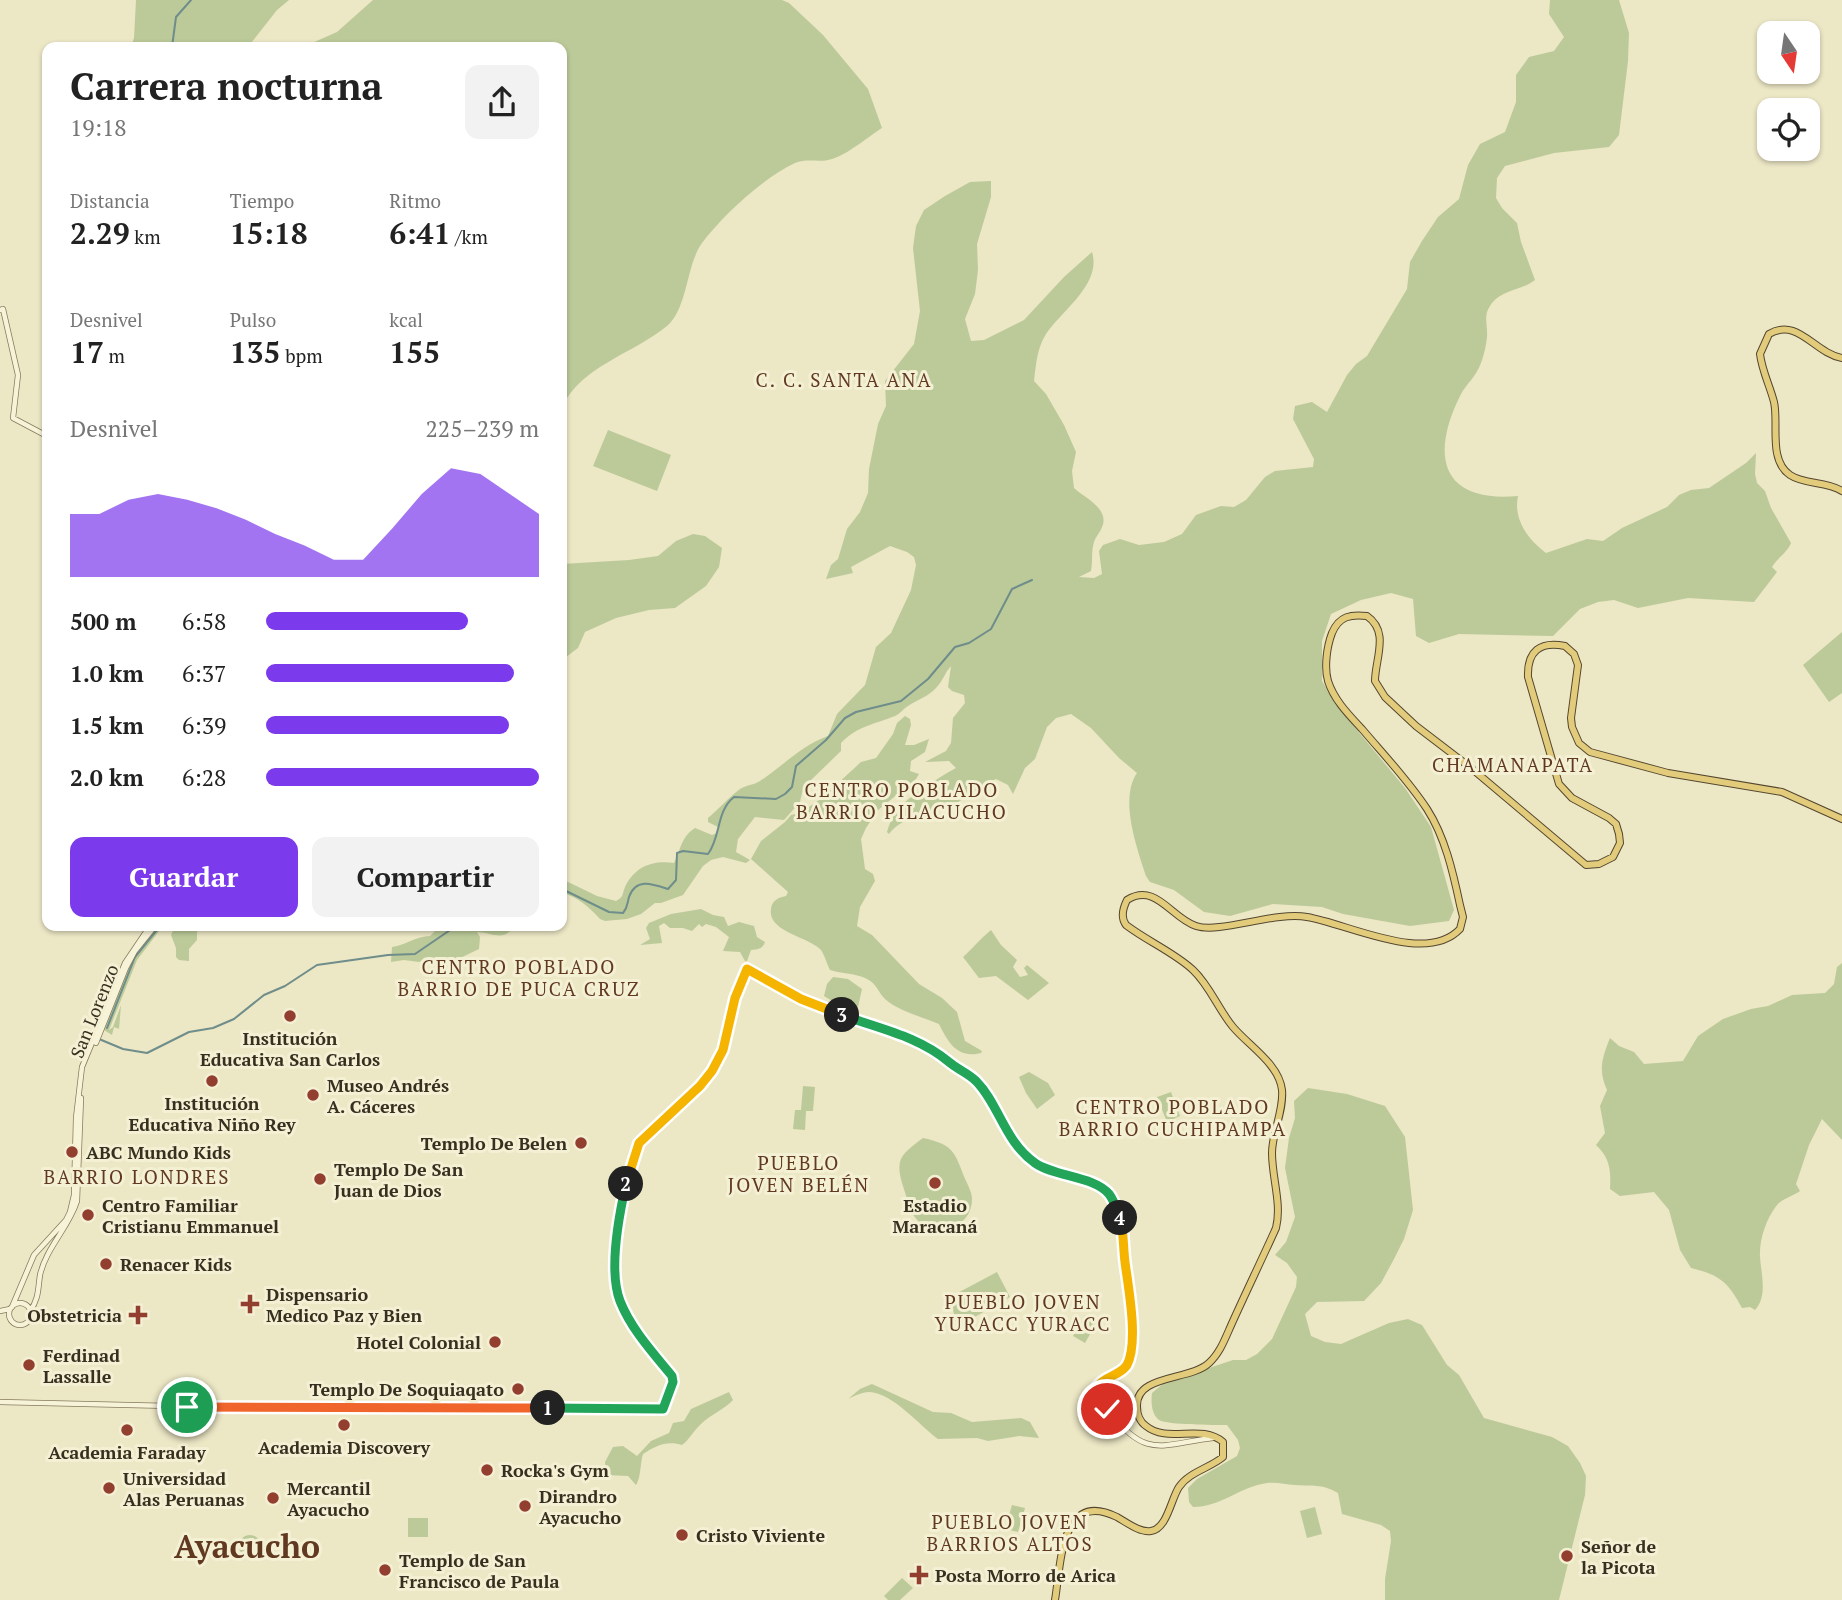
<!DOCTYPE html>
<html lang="es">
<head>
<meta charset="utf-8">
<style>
	:root { --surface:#fff; --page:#f2f2f2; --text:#222; --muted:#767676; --accent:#7c3aed }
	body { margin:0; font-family:"PT Serif",serif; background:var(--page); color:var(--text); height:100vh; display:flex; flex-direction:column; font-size:26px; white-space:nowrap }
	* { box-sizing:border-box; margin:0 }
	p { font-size:23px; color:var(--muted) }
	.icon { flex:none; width:38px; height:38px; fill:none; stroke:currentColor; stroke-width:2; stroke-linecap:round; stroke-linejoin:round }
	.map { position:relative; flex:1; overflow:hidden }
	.side { position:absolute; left:42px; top:42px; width:525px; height:889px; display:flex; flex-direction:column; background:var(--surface); border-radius:14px; box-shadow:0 2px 5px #0004 }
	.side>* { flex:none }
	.needle { width:46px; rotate:167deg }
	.controls { position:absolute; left:1757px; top:21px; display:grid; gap:14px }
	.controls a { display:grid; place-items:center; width:63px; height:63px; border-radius:14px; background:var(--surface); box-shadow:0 2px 5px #0004; font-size:35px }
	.pin { position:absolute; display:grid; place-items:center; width:60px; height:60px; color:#fff; margin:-30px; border:4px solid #fff; border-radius:50%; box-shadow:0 2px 7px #0007 }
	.km { position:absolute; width:35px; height:35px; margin:-18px; border-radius:50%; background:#222; color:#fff; font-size:19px; line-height:35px; text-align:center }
	.round { display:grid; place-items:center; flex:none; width:74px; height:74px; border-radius:14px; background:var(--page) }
	.head { display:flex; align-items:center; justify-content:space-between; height:119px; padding:0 28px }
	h1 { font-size:38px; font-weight:800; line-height:52px }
	.stats { display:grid; grid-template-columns:repeat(3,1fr); gap:10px; height:119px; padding:7px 28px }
	.stats div { display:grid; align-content:center }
	.stats b { font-size:30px; font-weight:800 }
	.stats small { font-size:19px; font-weight:400 }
	.stats p { font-size:19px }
	.chart { height:196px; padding:14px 28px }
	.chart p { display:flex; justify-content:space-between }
	.chart svg { width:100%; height:126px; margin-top:7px; fill:var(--accent); opacity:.7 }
	.primary-button { display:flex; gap:14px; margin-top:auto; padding:14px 28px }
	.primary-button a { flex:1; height:80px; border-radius:14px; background:var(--accent); color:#fff; font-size:28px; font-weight:800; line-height:80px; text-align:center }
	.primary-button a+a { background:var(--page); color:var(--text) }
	ul { padding:0 28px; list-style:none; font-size:23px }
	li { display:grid; grid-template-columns:112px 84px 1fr; align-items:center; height:52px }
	li i { height:18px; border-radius:9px; background:var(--accent) }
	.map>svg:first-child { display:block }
</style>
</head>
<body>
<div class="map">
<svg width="1842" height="1600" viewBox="0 0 1842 1600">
	<rect width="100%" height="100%" fill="#ece7c5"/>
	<path fill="#bcca99" d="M136,0H289L277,10L248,47H131L134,38Z
		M373,0H782L789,3L823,35L868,89L882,128C869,136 847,155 832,159C821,163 806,158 795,163C763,178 723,215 702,243C686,265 688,308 667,326C633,354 581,366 562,407V47H303L337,32Z
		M1550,0H1619L1629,33L1628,61L1619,135L1609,147L1554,153L1505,166L1497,178L1496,198L1502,208L1517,223L1521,242L1535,280C1521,291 1501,289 1490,306C1483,316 1488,325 1487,337C1486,346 1484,355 1481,363C1475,378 1468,382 1461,394C1430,455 1440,503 1518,496C1513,519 1528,540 1546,553L1587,539L1603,541L1622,528L1667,507L1679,495L1691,490L1709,488L1746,463L1756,453L1755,474L1757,483L1765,491L1771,508L1791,543C1787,553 1778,557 1772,567L1777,572L1754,602L1688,598L1638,608L1614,600L1598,602L1580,609L1553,636L1459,634L1429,643L1416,636L1413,599L1391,593L1361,600L1331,614L1322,641V681L1338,707L1405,788L1431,827L1454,910L1449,921L1410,926L1343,914L1322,907L1273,904L1230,916L1204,912L1174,890L1150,882L1146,876C1137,848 1119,799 1137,773L1119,758L1091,728L1071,714L1056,718L1047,727L1035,759L1025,768L1013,794L1008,785L996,779C982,785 971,795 958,802C936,813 905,813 889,834L887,832C889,825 892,817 896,811C906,798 941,776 956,768L949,761L925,762L946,751L951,743L953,718L965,703L964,695L952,691L948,687L951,666C944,674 943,681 936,688C929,696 917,700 908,706C903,709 900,714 895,716C873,725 859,725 841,743V751L810,781L802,793L800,802L784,820L755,817L738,839L736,852L750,860L746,863L723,857L711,860L703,866L683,895L661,903H655L641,914L627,919L605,921L600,919C589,907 578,897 562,893V879L597,896L616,901C624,897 622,894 625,887C635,866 653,860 674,863C681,849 681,837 695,828L712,835L717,833L718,827L708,822V818C719,809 729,797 740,789C746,785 754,785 760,781C783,766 802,745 828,736L837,714L865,685L876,647L891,633L911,590L916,565L914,557L907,552L890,546L851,567L853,573L826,579L831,565L838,559L847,529L860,512L868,493L869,469L878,424L886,406L885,381L914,344L920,311L913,248L916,226L924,210L945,196L970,182L991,181V197L977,244L978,270L975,294L965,319L971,341L984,340L1024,320L1064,277L1092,252C1102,284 1062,310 1046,334C1037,348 1036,365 1034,381L1046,394L1064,425L1076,452L1072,471L1074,488C1085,498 1110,509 1102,527C1100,533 1096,536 1094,542C1091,552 1093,561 1091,571L1079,577L1094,578L1102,574L1099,551L1103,545L1120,539L1139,545L1164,542L1182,534L1196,515L1221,506L1234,507L1246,500L1265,477L1275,471L1313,467L1314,459L1293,419L1295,406L1312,402L1327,412L1347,375L1356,364L1367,356L1407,289L1410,262L1422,241L1438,217L1459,199L1468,165L1480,144L1505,132L1516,102V75L1529,57L1554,51L1564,37L1549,14Z
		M608,430L671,455L657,491L593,466Z
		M693,534L705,536L722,548L719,567L706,586L675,608L649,610L616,618L585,632L578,648L562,660V564L629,560L658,556L676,541Z
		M1842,632V693L1829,702L1803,665Z
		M905,716L910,719L911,725L905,745H914L929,739L925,752L911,761L910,771L919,774L916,779L877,811L866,828L861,839L865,869L873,874L875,881L860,907L857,926L872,935L919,984L942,998L957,1012L965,1041L982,1051L981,1053C957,1059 948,1042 939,1024C925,1018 896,1010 885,999C878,992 877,984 867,979C856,973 842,974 830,970C827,964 824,954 821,950C810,937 767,932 771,909C772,900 778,898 786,896L788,892L751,859L761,841L785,822L791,815L800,813L822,798L861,762L876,758L893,734L897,723Z
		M701,909L713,915L724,917L728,926L739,922L754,926L757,937L765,942C762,950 758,949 751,950L747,961H745L740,952L723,951L729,937L716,927L706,924L702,927L699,924L692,931L683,928H670L664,923L659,926L662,943L640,945L650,939L646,928L649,923L671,914Z
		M156,926H163L137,960L109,1030L113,1027L121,1005L119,1029L114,1027L112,1035L104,1030L132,956Z
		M175,926L182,931L197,928V940L189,949V961L179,960L176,957V948L171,935Z
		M440,926H513C506,943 490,932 477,932L480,937L479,949L454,961H438L428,958L419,962L404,960L391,962L392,947C406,945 416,936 430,936Z
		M991,930L1001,945L1017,960L1013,967L1020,977L1028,975L1024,968L1027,965L1049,983L1028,1000L996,976L979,978L963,957C973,948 980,939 991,930Z
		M1842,963V1140L1822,1119L1809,1145L1796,1184L1800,1191C1793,1196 1782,1199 1777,1205C1766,1219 1759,1240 1760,1257C1761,1274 1768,1296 1755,1310L1750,1307L1742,1308C1728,1282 1720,1275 1691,1268L1680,1250L1669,1210L1654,1192L1620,1196L1610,1189C1611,1170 1610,1158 1596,1145L1605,1133L1600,1106L1607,1090C1598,1070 1602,1058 1610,1038L1619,1046L1634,1052L1644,1064L1683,1061L1698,1036L1723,1019L1751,1009L1768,1006L1792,995L1825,993L1834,984L1837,967Z
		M833,977L848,979L862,989L858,1007L832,1001L824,996L827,984Z
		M1029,1072L1048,1083L1055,1095L1037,1109L1026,1093L1019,1077Z
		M803,1086L815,1087L813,1111H806L805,1130L793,1129L795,1110H801Z
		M1308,1088L1347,1094L1385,1106L1405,1137L1413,1210L1404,1239L1394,1259L1381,1283L1364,1301L1317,1302L1305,1314L1311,1336L1325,1342L1341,1344L1389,1323L1408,1319L1422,1325L1447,1365L1459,1375L1484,1418L1552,1437L1568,1446L1580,1463L1586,1476L1585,1495L1559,1600H1385V1579L1391,1541L1390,1531L1381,1525L1342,1514L1338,1493C1320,1483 1314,1487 1295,1485C1283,1484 1274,1481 1262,1484C1237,1489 1220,1507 1193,1507L1189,1502L1188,1488L1197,1479L1237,1456L1240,1448L1238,1440L1227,1425C1214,1425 1168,1425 1159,1420C1151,1414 1151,1401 1152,1393L1164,1383L1233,1360H1246L1257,1354L1272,1339L1296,1287L1297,1277L1287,1263L1275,1255L1286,1242L1295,1217L1285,1168L1289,1138L1295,1118L1294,1101Z
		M1171,1092L1180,1116L1167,1122L1157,1097Z
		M923,1138C950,1144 954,1149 963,1174C966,1182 972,1191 972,1199C972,1230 931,1241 914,1216C909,1208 906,1195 903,1186C894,1158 902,1154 923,1138Z
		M997,1272L1010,1297L957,1327L950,1297Z
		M1085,1315L1097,1322L1085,1343L1073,1336Z
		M872,1384L933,1412L951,1413L972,1422L1021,1418L1030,1422L1039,1438L1019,1436L988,1441L977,1438L938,1439C919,1425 893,1393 869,1392C862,1392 854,1396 848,1399L860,1389Z
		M729,1392L733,1400C724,1410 711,1414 701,1424C693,1431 690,1439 682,1445C667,1440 655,1446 643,1454C640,1463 641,1478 636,1485L628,1476L606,1475L605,1462L613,1447L623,1446L637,1456L651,1441L669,1433L673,1423L684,1421L691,1409Z
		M1012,1505L1025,1508L1018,1532L1005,1529Z
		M1315,1507L1322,1534L1307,1538L1300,1511Z
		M408,1518H428V1537H408Z
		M239 1546a11 11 0 1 1 22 0a11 11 0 1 1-22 0Z
		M902,1578L913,1588L900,1600H888L884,1596Z"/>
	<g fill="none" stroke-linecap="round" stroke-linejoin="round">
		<path stroke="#6e8d8b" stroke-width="2" d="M172,47L176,17L191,0
			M562,889L609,912L623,913C628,907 627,904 629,897C636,877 653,884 668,889L676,880L677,853L683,851L708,854C721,837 716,811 734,797L776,799L785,794L792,787L796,766L826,740L845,718L856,712L901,701L928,679L955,647L969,643L991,629L1012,589L1032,580
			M458,926L464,928L469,926
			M476,926L488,929L496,926
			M107,1028L135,957L160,926
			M99,1039L123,1049L147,1053L189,1032L213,1028L234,1019L264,995L285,986L317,965L388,955L415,954L456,926"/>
		<defs>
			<path id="tertiary" d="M0,310L3,309L18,375L13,418L47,436
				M96,1043L126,968L135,951L155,926
				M9 1314a11 11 0 1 1 22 0a11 11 0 1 1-22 0Z
				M12,1307L34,1255L66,1220L70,1212L74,1195L76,1118L82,1067L125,963L150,926
				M0,1311L10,1309
				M30,1311C39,1299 38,1288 40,1275C46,1248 69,1227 77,1201L81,1098
				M0,1402L296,1409H663L673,1382L672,1375L644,1343L620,1302L616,1278L618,1221L632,1160L639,1143L700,1086L712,1071L723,1050L735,998L747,969L806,1001L851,1018L891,1030L941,1054L976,1081L1010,1137L1036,1163L1100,1186L1109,1195L1123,1229L1124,1261L1130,1298L1131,1345L1129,1359L1123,1370L1099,1383C1094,1395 1103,1403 1110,1412C1146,1460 1162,1444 1213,1438"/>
			<path id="trunk" d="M1842,358C1814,353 1798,317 1769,334L1760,354C1762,371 1770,386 1774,402C1779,423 1768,460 1790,475C1805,485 1826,481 1842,491
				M1055,1600C1061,1565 1060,1489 1117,1517C1126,1522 1140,1533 1151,1531C1167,1529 1171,1499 1179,1487C1189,1472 1210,1468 1223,1457V1442C1201,1423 1168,1444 1146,1426C1140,1422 1137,1414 1137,1407C1135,1374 1190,1381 1209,1363C1221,1352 1226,1336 1233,1321C1247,1290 1262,1259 1276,1228C1282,1204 1272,1178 1272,1153C1272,1132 1284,1111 1282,1090C1279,1064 1249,1046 1233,1027C1218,1009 1210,986 1193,970C1175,953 1147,941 1126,925C1120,917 1123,908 1127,900C1156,882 1171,918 1196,926C1220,934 1275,911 1307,917C1349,924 1426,965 1460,929L1463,917L1460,905C1453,872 1445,837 1427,809C1408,780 1384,755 1362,729C1349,715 1334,700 1328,681C1324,667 1327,646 1332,633C1339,616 1351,614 1367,616C1390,632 1375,659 1375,681L1385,697L1416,726L1471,768L1586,865L1599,864L1613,857L1620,843L1619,834L1616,824L1609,818L1572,798L1559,784L1528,677C1527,651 1540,641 1565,646L1574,654L1578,665L1571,718L1572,727L1579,743L1590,752L1668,773L1782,792L1842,819"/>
		</defs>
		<use href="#tertiary" stroke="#867a5c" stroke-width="6"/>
		<use href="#trunk" stroke="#544730" stroke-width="8"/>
		<use href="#tertiary" stroke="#f7f3d8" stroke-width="4.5"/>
		<use href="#trunk" stroke="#e2cc7c" stroke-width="6"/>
	</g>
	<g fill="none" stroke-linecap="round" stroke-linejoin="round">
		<defs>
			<path id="split-1" d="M187,1407L548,1408"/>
			<path id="split-2" d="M548,1408L663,1409L673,1382L672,1376C653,1353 631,1329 620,1301C608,1270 619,1215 626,1184"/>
			<path id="split-3" d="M626,1184L639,1143L700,1086L712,1071L723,1050L735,998L747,969L801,999L842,1015"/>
			<path id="split-4" d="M842,1015C880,1029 918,1036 949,1062C957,1069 968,1073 976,1081C999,1104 1004,1141 1035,1163C1055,1177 1094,1176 1109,1194C1114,1200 1117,1211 1120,1218"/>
			<path id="split-5" d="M1107,1409L1098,1396L1097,1387C1104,1376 1120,1376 1127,1365C1139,1342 1128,1286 1125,1262C1123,1247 1124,1232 1120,1218"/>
		</defs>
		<use href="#split-1" stroke="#fff" stroke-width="14"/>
		<use href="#split-2" stroke="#fff" stroke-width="14"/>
		<use href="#split-3" stroke="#fff" stroke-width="14"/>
		<use href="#split-4" stroke="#fff" stroke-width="14"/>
		<use href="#split-5" stroke="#fff" stroke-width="14"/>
		<use href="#split-1" stroke="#f0652b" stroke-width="9"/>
		<use href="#split-2" stroke="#22a559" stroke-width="9"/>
		<use href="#split-3" stroke="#f5b400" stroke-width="9"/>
		<use href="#split-4" stroke="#22a559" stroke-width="9"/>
		<use href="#split-5" stroke="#f5b400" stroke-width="9"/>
	</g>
	<g fill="#923f2f" stroke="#f4f0d4" stroke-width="2.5">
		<circle cx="290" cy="1016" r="7"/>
		<circle cx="212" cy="1081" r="7"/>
		<circle cx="313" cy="1095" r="7"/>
		<circle cx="581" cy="1143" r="7"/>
		<circle cx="72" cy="1152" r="7"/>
		<circle cx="320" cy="1179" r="7"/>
		<circle cx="935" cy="1183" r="7"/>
		<circle cx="88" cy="1215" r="7"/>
		<circle cx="106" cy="1264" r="7"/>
		<path d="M246.5 1293.5h7v7h7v7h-7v7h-7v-7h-7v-7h7z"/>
		<path d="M134.5 1304.5h7v7h7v7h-7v7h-7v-7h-7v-7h7z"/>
		<circle cx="495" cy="1342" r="7"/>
		<circle cx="29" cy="1365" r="7"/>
		<circle cx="518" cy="1389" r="7"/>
		<circle cx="344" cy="1425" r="7"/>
		<circle cx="127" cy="1430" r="7"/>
		<circle cx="487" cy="1470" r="7"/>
		<circle cx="109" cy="1488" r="7"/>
		<circle cx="273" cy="1498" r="7"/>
		<circle cx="525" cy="1506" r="7"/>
		<circle cx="682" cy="1535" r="7"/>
		<circle cx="1567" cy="1556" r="7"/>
		<circle cx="385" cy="1570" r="7"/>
		<path d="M915.5 1564.5h7v7h7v7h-7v7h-7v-7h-7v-7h7z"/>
	</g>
	<g text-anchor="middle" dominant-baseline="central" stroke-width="6" stroke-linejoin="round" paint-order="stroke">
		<g font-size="18" fill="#372f1f" stroke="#f4f0d4">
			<text transform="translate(94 1011) rotate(-68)">San Lorenzo</text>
		</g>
		<g font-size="18" font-weight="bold" fill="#372f1f" stroke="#f4f0d4" text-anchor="start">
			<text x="290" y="1038" text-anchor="middle">Institución<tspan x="290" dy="21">Educativa San Carlos</tspan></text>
			<text x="327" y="1085">Museo Andrés<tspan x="327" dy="21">A. Cáceres</tspan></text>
			<text x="212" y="1103" text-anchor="middle">Institución<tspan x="212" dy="21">Educativa Niño Rey</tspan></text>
			<text x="567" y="1143" text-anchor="end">Templo De Belen</text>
			<text x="86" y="1152">ABC Mundo Kids</text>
			<text x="334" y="1169">Templo De San<tspan x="334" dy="21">Juan de Dios</tspan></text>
			<text x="102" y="1205">Centro Familiar<tspan x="102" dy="21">Cristianu Emmanuel</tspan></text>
			<text x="935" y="1205" text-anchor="middle">Estadio<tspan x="935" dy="21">Maracaná</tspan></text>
			<text x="120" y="1264">Renacer Kids</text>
			<text x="266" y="1294">Dispensario<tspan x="266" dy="21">Medico Paz y Bien</tspan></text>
			<text x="122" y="1315" text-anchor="end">Obstetricia</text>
			<text x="481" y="1342" text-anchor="end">Hotel Colonial</text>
			<text x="43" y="1355">Ferdinad<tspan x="43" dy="21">Lassalle</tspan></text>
			<text x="504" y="1389" text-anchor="end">Templo De Soquiaqato</text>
			<text x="344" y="1447" text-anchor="middle">Academia Discovery</text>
			<text x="127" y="1452" text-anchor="middle">Academia Faraday</text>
			<text x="501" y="1470">Rocka's Gym</text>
			<text x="123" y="1478">Universidad<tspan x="123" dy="21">Alas Peruanas</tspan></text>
			<text x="287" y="1488">Mercantil<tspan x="287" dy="21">Ayacucho</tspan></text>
			<text x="539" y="1496">Dirandro<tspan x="539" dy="21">Ayacucho</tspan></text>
			<text x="696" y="1535">Cristo Viviente</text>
			<text x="1581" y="1546">Señor de<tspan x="1581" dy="21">la Picota</tspan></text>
			<text x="399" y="1560">Templo de San<tspan x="399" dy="21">Francisco de Paula</tspan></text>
			<text x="935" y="1575">Posta Morro de Arica</text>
		</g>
		<g font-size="19" letter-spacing="2" fill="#613921" stroke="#f4f0d4">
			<text x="844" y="379">C. C. SANTA ANA</text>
			<text x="1513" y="764">CHAMANAPATA</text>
			<text x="902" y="789">CENTRO POBLADO<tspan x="902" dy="22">BARRIO PILACUCHO</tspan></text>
			<text x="519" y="966">CENTRO POBLADO<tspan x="519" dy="22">BARRIO DE PUCA CRUZ</tspan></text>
			<text x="1173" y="1106">CENTRO POBLADO<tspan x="1173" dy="22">BARRIO CUCHIPAMPA</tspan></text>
			<text x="799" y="1162">PUEBLO<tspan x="799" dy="22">JOVEN BELÉN</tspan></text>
			<text x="137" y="1176">BARRIO LONDRES</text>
			<text x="1023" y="1301">PUEBLO JOVEN<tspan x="1023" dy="22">YURACC YURACC</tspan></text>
			<text x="1010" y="1521">PUEBLO JOVEN<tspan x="1010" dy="22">BARRIOS ALTOS</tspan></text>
		</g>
		<g font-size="32" font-weight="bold" fill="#613921" stroke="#f4f0d4">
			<text x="247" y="1546">Ayacucho</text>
		</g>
	</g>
</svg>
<div class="controls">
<a><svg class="needle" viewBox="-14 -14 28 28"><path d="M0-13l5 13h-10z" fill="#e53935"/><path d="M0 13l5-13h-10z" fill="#767676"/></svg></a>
<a><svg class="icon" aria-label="locate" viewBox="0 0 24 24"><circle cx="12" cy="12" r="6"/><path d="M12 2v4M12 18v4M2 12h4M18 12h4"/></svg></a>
</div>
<div class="pin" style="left:187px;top:1407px;background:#1e9e55"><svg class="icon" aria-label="arrive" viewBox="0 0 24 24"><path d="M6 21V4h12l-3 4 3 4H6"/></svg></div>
<div class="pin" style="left:1107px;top:1409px;background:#d93025"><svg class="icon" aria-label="check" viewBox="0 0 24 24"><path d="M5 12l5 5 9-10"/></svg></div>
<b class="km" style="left:548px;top:1408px">1</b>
<b class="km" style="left:626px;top:1184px">2</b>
<b class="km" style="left:842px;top:1015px">3</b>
<b class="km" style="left:1120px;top:1218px">4</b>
<section class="side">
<div class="head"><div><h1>Carrera nocturna</h1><p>19:18</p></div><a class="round"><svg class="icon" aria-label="share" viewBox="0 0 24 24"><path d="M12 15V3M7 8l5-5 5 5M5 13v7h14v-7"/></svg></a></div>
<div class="stats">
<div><p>Distancia</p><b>2.29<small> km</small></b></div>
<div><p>Tiempo</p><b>15:18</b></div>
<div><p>Ritmo</p><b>6:41<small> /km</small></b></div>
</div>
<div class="stats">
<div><p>Desnivel</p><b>17<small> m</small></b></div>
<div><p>Pulso</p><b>135<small> bpm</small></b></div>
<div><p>kcal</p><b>155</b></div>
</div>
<div class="chart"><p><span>Desnivel</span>225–239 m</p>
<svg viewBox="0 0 160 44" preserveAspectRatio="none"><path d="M0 44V22L10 22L20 17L30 15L40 17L50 20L60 24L70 29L80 33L90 38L100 38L110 27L120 15L130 6L140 8L150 15L160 22V44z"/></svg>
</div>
<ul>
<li><b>500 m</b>6:58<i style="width:74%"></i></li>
<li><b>1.0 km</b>6:37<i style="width:91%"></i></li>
<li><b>1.5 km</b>6:39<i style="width:89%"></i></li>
<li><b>2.0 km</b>6:28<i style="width:100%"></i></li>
</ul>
<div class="primary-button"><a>Guardar</a><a>Compartir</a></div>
</section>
</div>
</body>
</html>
